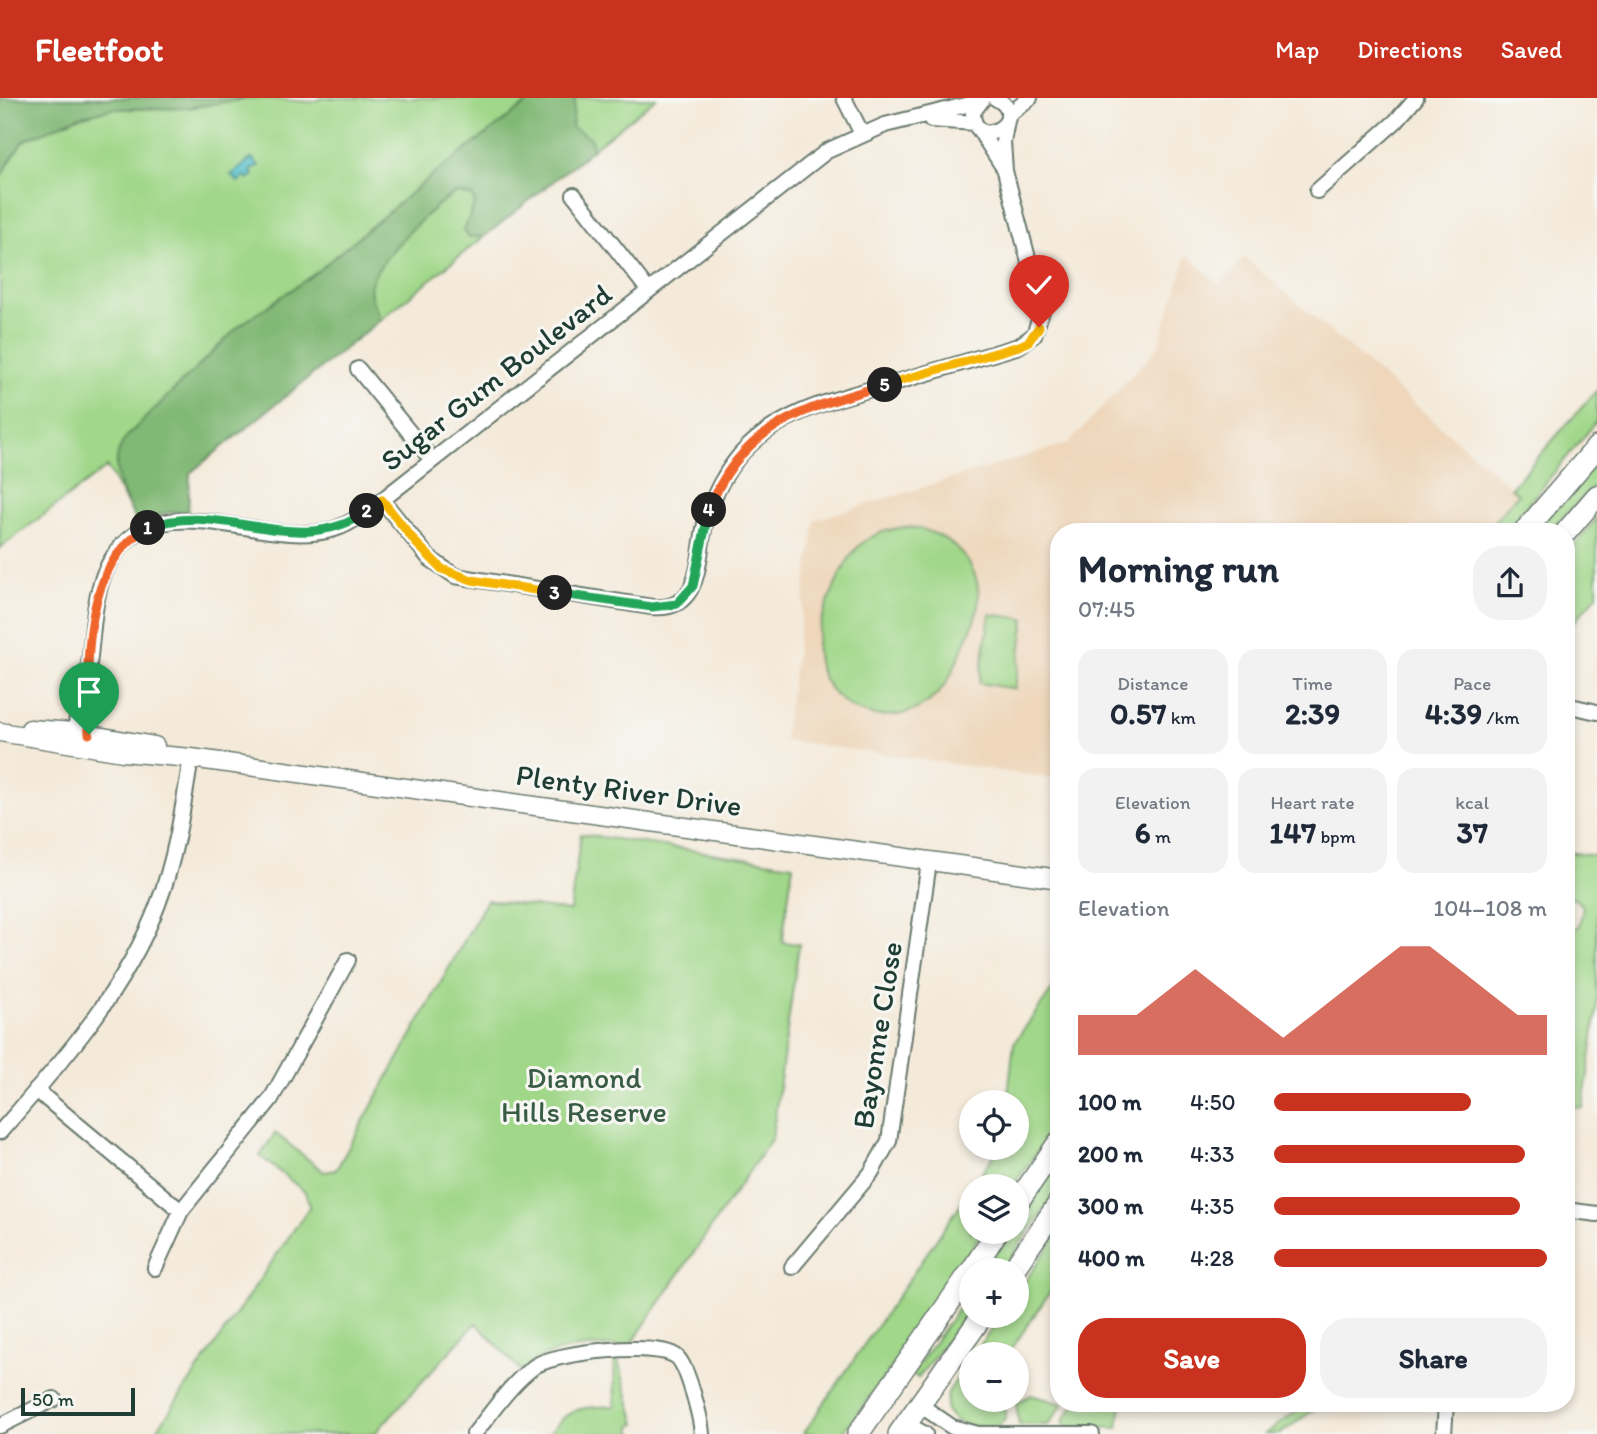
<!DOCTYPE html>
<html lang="en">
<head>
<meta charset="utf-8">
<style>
	:root { --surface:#fff; --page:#f2f2f3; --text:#1f2937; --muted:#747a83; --accent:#c8321e }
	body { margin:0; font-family:Itim,sans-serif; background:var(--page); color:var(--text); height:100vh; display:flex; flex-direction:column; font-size:26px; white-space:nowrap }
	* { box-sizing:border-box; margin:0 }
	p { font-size:23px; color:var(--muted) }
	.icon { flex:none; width:38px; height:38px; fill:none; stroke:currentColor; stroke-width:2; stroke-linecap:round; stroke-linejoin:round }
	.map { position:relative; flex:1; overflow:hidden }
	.sheet { position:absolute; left:1050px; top:425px; width:525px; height:889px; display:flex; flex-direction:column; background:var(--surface); border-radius:28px; box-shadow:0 4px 10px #0003 }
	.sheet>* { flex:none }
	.buttons { position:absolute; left:959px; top:992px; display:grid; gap:14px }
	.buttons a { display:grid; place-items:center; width:70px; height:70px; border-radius:50%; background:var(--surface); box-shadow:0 4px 10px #0003; font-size:35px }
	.scale { position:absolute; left:21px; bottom:18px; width:114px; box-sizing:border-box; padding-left:7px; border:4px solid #1f3d34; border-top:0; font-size:19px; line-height:24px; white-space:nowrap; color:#1f3d34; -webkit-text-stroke:5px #f6f6f2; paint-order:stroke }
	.pin { position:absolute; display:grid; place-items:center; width:60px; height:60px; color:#fff; margin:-72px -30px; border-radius:50% 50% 50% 0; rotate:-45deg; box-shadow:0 0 7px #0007 }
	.pin .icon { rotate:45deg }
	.km { position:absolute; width:35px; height:35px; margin:-18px; border-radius:50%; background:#222; color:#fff; font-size:19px; line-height:35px; text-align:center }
	.round { display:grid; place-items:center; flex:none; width:74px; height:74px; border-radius:28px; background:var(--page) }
	.head { display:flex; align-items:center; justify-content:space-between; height:119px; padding:0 28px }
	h1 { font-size:38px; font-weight:800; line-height:52px }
	.figures { display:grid; grid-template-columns:repeat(3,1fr); gap:10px; height:119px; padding:7px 28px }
	.figures div { display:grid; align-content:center; border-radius:18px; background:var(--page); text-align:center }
	.figures b { font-size:30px; font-weight:800 }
	.figures small { font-size:19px; font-weight:400 }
	.figures p { font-size:19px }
	.chart { height:196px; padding:14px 28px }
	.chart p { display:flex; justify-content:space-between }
	.chart svg { width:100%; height:126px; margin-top:7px; fill:var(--accent); opacity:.7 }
	.primary-button { display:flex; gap:14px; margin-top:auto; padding:14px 28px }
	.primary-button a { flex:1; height:80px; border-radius:28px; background:var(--accent); color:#fff; font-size:28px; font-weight:800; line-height:80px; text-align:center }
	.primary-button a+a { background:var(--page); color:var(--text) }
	ul { padding:0 28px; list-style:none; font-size:23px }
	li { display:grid; grid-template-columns:112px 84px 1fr; align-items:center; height:52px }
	li i { height:18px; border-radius:9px; background:var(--accent) }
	header { display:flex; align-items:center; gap:42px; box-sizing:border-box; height:98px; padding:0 35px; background:var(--accent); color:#fff }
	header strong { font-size:33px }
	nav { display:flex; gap:38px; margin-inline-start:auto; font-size:24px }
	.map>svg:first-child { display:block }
</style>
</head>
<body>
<header>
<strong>Fleetfoot</strong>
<nav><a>Map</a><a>Directions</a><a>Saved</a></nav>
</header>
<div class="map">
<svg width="1597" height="1336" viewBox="0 0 1597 1336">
	<rect width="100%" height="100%" fill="#f6f6f2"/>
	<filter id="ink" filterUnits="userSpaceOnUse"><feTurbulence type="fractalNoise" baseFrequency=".0143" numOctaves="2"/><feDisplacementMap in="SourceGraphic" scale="14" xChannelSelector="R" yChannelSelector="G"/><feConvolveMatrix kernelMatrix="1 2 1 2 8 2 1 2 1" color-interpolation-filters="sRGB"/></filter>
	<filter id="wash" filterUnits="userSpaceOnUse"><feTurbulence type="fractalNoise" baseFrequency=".00686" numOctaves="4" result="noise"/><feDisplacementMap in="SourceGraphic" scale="28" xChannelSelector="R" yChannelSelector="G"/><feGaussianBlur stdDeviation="1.57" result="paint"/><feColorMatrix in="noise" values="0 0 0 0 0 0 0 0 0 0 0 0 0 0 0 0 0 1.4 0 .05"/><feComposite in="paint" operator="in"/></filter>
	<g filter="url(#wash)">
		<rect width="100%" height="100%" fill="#f4eada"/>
		<path fill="#eed7bb" d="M1187,157L1220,187L1244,159L1518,395L1485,434H1059V681L784,642L815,422L1069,345L1158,249Z"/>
		<path fill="#a0d789" stroke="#608a5e" stroke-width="2" d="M251,0L312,4L323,0H656L190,375L188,413L165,415L137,424L107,369L0,450V79L23,43L78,19L111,11L187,10Z
			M1597,292V323L1505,434H1485L1518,396L1511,390Z
			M1597,362V385L1549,434H1535Z
			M1597,420V497L1566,533V457Z
			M909,429C951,434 986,468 977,513C974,527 967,539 962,552C955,567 950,582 939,594C913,623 867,626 839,600C804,568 817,529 833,492C841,476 847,459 860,447C874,435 891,430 909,429Z
			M990,516L1025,521L1015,591L979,585Z
			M581,736L793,767L782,844L799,846L772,1040L630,1248C586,1249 558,1245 521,1273L476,1225L374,1336H154L310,1108L305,1094L260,1058L275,1035L324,1074L336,1072L487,802L570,813Z
			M1566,754L1597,758V912L1583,1010L1566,1008L1575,950L1566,949V832L1579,829L1583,809L1575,801L1566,798Z
			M1059,882V1022L1013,1088H973L999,1050H1017V1004H1007L1014,945Z
			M1059,1064V1091L1002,1172H984L1011,1134H1017V1126Z
			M971,1091V1134H982L910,1244L842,1336H803Z
			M1059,1134V1181L1008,1256H974L1001,1218H1017V1195Z
			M971,1192V1211L918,1280L912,1276Z
			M614,1259H617L636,1326L631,1328L633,1336H549C570,1307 582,1310 615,1308Z
			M971,1261V1302H1002L1006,1319L999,1328C979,1328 958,1332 946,1312L948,1294Z
			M1031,1297L1063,1306L1048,1327H1019L1016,1305Z
			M1075,1306H1121L1118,1330L1065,1328L1063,1323Z
			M1299,1306H1322L1280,1336H1265L1298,1312Z"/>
		<path fill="#80b875" stroke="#507a54" stroke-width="2" d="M0,0H251L187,10L111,11L78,19L23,43L0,79Z
			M534,0H575L572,29L591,40L593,51L485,138L468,139L464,132L475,105L472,98L457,95C437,101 375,166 371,186C368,199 377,210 380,222L190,375L188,413L165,415L137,424C122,396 105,366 127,338L239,228L314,176L435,75Z"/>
		<path fill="#4fbdc6" stroke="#377d7d" stroke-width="2" d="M252,60L259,68L251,73L254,77L248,81L245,78L238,84L231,77Z"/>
	</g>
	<g filter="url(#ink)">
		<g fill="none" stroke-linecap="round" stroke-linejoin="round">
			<defs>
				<path id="minor" d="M844,0L862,36
					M982,2L973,14C973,58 1035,20 995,0
					M1008,17L1030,0
					M931,22L975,25
					M978,30L1003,69
					M1317,93L1396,23L1416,0
					M574,97L648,192
					M358,271L432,362
					M382,402L429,460L455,478L652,509C706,514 696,453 707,418C714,396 725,375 740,357C781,311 841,300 897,284C937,272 978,260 1019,248L1034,237L1042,213L1005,73L1003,44L1007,23
					M88,599L89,636
					M1566,607L1597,614
					M74,634C79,611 85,589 89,566C93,537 93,504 104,476C146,377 252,449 327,433C347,429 365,415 382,402L827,53L885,27L978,4
					M36,992L181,1113
					M0,1034C60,966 126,892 158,806C176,759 183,709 191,660
					M1566,1112L1597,1116
					M792,1169L871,1075L889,1043L929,764
					M155,1170L181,1113L271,1001L348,862
					M920,1307L952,1329L978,1336H1092
					M906,1326L925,1336
					M0,1328L54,1301
					M474,1336C493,1313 511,1285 535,1268C556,1254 659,1243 677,1259C688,1269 701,1321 702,1336
					M1444,1336L1446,1306"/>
				<path id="tertiary" d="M30,631L74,634L155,648
					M0,634L123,654L191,660L1059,781"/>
				<path id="primary" d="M1524,434L1597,349
					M1566,434L1597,398
					M1017,1105L1059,1044
					M972,1172L997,1134
					M1013,1172L1059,1105
					M858,1336L971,1173
					M899,1336L982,1218"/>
			</defs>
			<use href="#minor" stroke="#6a7a6e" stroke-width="18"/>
			<use href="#tertiary" stroke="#6a7a6e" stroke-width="21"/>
			<use href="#primary" stroke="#6a7a6e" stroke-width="24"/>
			<use href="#minor" stroke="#fff" stroke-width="14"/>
			<use href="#tertiary" stroke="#fff" stroke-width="18"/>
			<use href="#primary" stroke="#fff" stroke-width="21"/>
		</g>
	</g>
	<g fill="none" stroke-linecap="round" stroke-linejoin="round" filter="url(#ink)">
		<defs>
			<path id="split-1" d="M89,636C86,571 82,464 148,430"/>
			<path id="split-2" d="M148,430C219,399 298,464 367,413"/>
			<path id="split-3" d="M367,413L382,402L416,445L442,471L472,482L555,495"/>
			<path id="split-4" d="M555,495L652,509L677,506L693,488L709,412"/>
			<path id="split-5" d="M709,412C740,327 806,310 885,287"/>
			<path id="split-6" d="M885,287L1019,248L1028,244L1039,229"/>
		</defs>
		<use href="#split-1" stroke="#fff" stroke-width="14"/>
		<use href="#split-2" stroke="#fff" stroke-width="14"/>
		<use href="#split-3" stroke="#fff" stroke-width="14"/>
		<use href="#split-4" stroke="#fff" stroke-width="14"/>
		<use href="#split-5" stroke="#fff" stroke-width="14"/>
		<use href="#split-6" stroke="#fff" stroke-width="14"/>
		<use href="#split-1" stroke="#f0652b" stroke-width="9"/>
		<use href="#split-2" stroke="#22a559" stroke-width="9"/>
		<use href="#split-3" stroke="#f5b400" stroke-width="9"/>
		<use href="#split-4" stroke="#22a559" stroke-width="9"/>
		<use href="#split-5" stroke="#f0652b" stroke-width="9"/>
		<use href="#split-6" stroke="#f5b400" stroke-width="9"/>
	</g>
	<g text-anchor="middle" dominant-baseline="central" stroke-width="6" stroke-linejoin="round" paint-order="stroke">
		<g font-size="30" fill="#1f3d34" stroke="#f6f6f2">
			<text transform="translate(496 279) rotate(-38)">Sugar Gum Boulevard</text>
			<text transform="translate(629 692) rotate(8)">Plenty River Drive</text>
			<text transform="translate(877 937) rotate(-81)">Bayonne Close</text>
		</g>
		<g font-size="30" fill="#395c45" stroke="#f6f6f2">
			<text x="584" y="979">Diamond<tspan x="584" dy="34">Hills Reserve</tspan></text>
		</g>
	</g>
</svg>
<div class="buttons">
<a><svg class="icon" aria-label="locate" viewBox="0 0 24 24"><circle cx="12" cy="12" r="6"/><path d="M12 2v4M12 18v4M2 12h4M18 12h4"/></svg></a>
<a><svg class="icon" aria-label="layers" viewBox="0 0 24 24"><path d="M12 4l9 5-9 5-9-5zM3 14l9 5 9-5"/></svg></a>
<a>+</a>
<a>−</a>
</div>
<div class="scale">50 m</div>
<div class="pin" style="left:89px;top:636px;background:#1e9e55"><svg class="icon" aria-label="arrive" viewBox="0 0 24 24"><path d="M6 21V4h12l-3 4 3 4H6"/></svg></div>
<div class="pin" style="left:1039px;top:229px;background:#d93025"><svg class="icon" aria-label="check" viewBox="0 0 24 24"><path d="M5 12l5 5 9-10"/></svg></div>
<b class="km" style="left:148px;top:430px">1</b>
<b class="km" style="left:367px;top:413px">2</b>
<b class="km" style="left:555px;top:495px">3</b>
<b class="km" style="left:709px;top:412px">4</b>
<b class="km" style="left:885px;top:287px">5</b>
<section class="sheet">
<div class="head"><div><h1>Morning run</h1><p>07:45</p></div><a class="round"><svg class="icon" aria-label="share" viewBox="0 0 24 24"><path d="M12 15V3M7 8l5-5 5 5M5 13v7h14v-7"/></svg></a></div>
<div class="figures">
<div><p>Distance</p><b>0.57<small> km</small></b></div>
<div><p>Time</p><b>2:39</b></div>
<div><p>Pace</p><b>4:39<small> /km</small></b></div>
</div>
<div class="figures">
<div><p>Elevation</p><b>6<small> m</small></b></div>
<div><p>Heart rate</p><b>147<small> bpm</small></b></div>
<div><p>kcal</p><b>37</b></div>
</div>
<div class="chart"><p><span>Elevation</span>104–108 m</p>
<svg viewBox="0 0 160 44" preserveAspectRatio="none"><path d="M0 44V30L10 30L20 30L30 22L40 14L50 22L60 30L70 38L80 30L90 22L100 14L110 6L120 6L130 14L140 22L150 30L160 30V44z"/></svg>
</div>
<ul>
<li><b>100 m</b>4:50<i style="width:72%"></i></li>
<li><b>200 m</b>4:33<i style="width:92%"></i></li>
<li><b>300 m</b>4:35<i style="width:90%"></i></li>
<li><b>400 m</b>4:28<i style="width:100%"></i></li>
</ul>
<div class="primary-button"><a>Save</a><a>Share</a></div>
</section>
</div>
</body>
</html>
